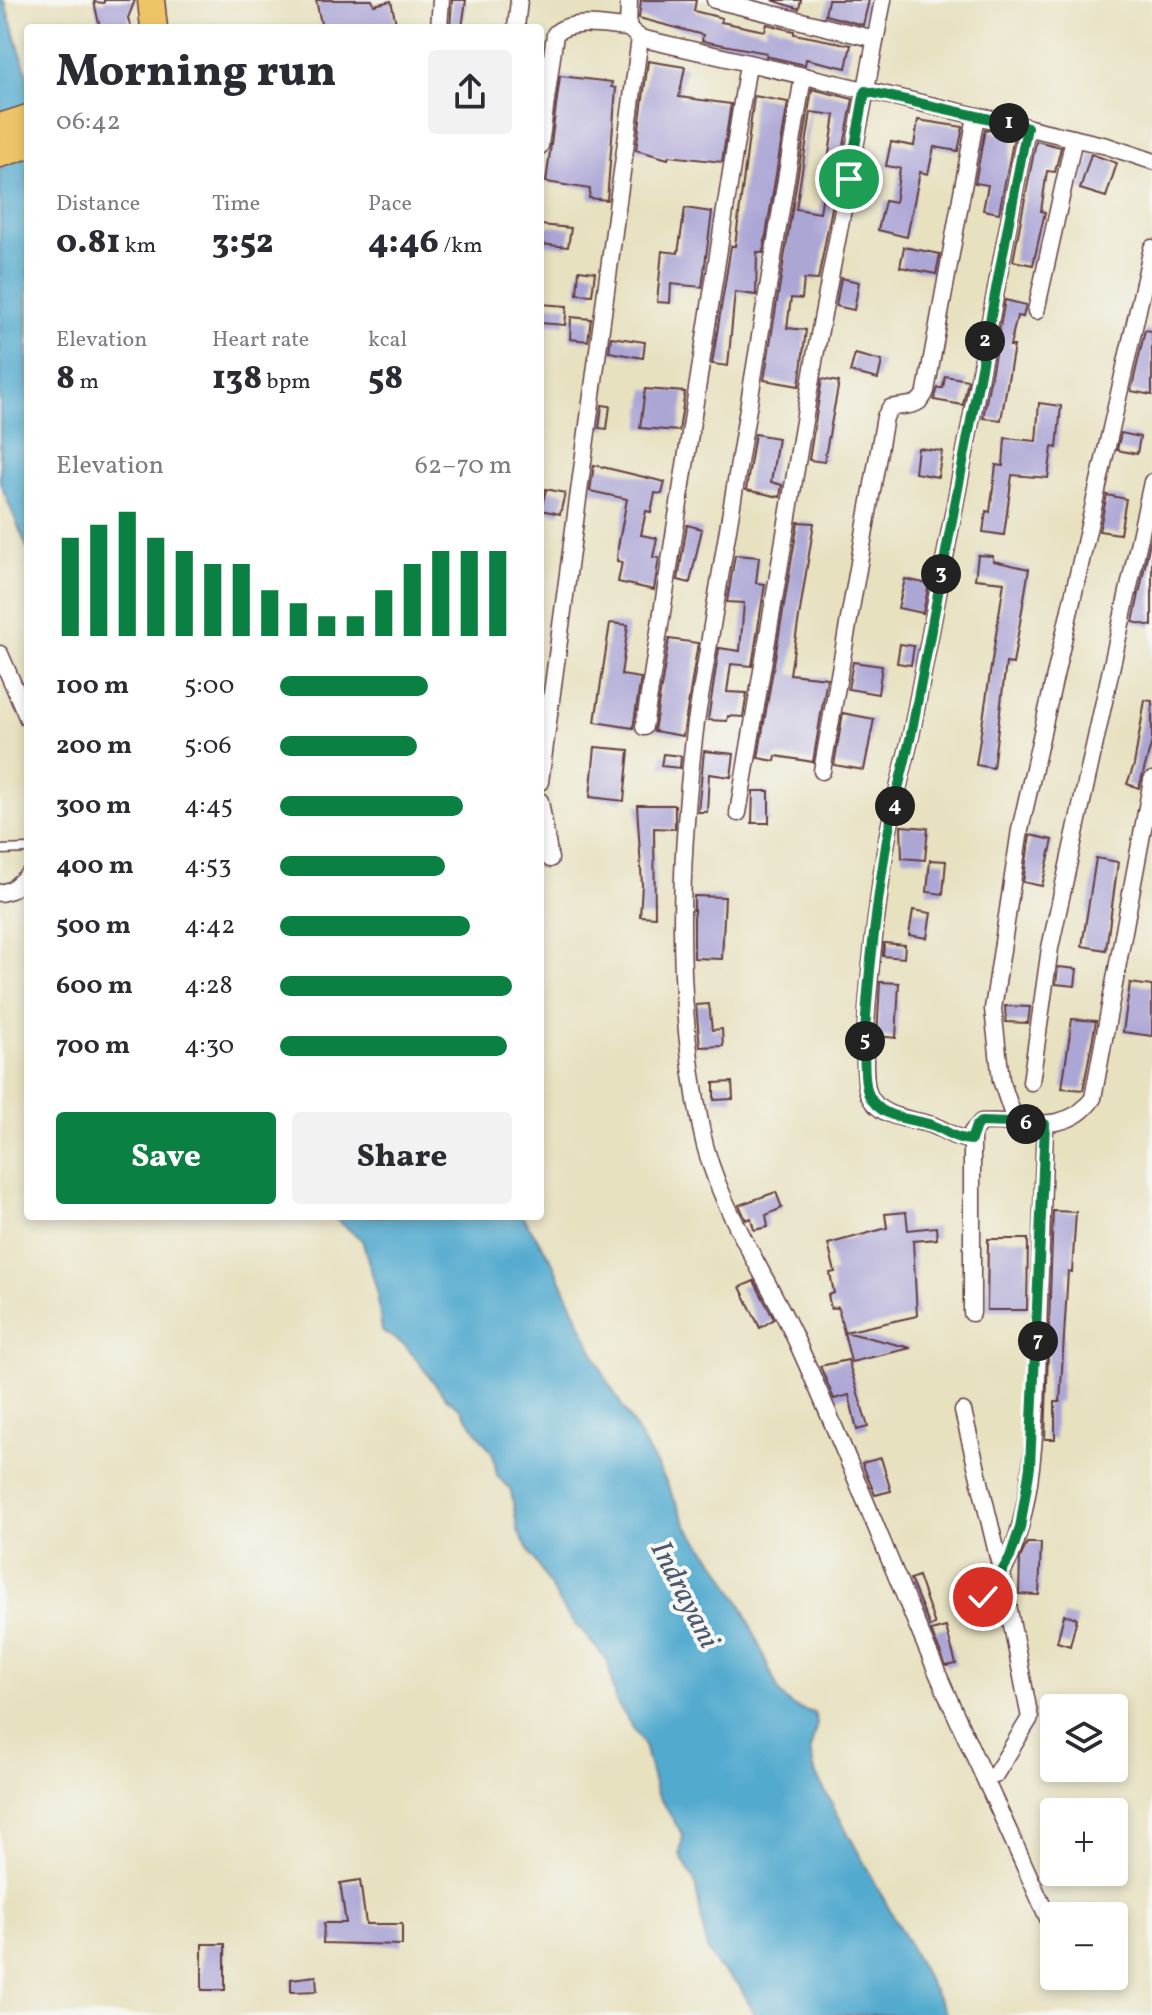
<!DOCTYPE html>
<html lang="en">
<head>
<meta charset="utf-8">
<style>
	:root { --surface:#fff; --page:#f2f2f3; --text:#2b2b33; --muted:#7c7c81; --accent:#0b8043 }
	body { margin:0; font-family:Vollkorn,serif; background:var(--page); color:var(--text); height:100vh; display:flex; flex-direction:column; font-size:30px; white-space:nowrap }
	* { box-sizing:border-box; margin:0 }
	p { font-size:26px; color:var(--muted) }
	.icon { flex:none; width:44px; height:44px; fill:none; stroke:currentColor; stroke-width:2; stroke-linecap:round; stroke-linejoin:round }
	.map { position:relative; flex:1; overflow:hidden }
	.details { position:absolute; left:24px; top:24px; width:520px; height:1196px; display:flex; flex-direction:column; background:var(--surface); border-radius:8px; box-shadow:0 4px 12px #0003 }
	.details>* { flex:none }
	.fabs { position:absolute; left:1040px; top:1694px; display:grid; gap:16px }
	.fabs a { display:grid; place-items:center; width:88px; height:88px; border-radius:8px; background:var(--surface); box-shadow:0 4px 12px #0003; font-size:40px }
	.pin { position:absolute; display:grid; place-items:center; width:68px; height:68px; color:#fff; margin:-34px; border:4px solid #fff; border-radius:50%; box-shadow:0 2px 8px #0007 }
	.km { position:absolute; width:40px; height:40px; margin:-20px; border-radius:50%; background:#222; color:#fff; font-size:22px; line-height:40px; text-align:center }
	.round { display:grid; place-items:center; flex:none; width:84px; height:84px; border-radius:8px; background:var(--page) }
	.overview { display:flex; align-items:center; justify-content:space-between; height:136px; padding:0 32px }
	h1 { font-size:44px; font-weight:800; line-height:60px }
	.figures { display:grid; grid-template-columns:repeat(3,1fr); gap:12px; height:136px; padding:8px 32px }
	.figures div { display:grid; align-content:center }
	.figures b { font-size:34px; font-weight:800 }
	.figures small { font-size:22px; font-weight:400 }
	.figures p { font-size:22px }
	.chart { height:224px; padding:16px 32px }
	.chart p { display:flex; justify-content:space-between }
	.chart svg { width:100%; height:144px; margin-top:8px; stroke:var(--accent); stroke-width:6 }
	.button { display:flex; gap:16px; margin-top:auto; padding:16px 32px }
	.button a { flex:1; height:92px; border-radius:8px; background:var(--accent); color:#fff; font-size:32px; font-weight:800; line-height:92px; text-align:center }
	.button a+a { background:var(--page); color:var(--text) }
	ul { padding:0 32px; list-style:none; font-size:26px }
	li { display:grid; grid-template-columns:128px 96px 1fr; align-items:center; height:60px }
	li i { height:20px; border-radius:10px; background:var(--accent) }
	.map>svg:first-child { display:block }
</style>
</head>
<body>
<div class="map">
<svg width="1152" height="2015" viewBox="0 0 1152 2015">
	<rect width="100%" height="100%" fill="#f6f6f2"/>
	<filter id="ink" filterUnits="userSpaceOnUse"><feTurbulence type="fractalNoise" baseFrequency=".0125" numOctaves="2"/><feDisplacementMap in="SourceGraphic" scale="16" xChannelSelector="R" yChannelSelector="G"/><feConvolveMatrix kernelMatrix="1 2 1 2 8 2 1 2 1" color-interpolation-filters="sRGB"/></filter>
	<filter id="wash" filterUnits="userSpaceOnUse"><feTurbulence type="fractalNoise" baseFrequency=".006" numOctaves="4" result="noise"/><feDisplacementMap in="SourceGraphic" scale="32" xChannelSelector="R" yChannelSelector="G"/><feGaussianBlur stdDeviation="1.8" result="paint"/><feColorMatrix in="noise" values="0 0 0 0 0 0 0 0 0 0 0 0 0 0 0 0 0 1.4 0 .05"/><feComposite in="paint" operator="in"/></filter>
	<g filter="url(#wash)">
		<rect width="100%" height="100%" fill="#e7e1c0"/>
		<path fill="#52aacf" stroke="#4e647d" stroke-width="2" d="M0,0H4L28,77V550L0,482Z
			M332,1216H522L551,1259L604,1375L664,1478L688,1528L721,1569L744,1610L780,1694L792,1706L814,1713L817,1723L810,1750L815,1773L947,2015H755L739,1985L718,1967L707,1950L695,1882L680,1855L683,1835L656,1792L644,1745L615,1700L608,1661L566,1613L518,1532L511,1491L497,1475L493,1454L460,1408L446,1398L406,1346L382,1331L376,1287L362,1240Z"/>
		<g id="blocks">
			<path fill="#aca6d5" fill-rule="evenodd" d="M104,0H135L128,18L131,28H100L94,2L104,3Z
				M316,0H372L374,5L391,1L397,28H322Z
				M452,0H466L462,28H450Z
				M641,0H696L694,11L722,18L721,22L765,31L767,24L794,31V34L851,45L846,68L806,59L805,65L766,56L767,53L702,41L703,35L639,18Z
				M772,0H801L799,9Z
				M828,0H869L863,25L825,15Z
				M648,61L685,67L679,97L731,104L722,162L669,156L668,159L636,150Z
				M560,76L612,82L611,87L616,88L607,200L589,198L590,189L546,182Z
				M812,89L853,99L818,280L804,279L802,299L791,298L787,328L806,330L799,386L764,380ZM811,112L835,115L820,213L796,209Z
				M754,96L788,102L763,253L757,252L756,295L735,292L728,366L712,364L731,246H735Z
				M918,120L963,127L958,151L934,147L928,174L920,172L907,237L878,230L885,201L895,203L900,168L886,166L891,142L914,146Z
				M985,129L1014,137L999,213L983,210L988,185L975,183Z
				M1036,141L1061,147L1055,172L1047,171L1041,211L1045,212L1033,265L1013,261Z
				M1091,154L1117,163L1106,197L1080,189Z
				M685,208L712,212L702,287L671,284L670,303L657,302L662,251L678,253Z
				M540,225L571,228L568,247L540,244Z
				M904,247L940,254L936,274L900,267Z
				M579,270L595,272L592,295L577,294Z
				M841,278L859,282L854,310L836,306Z
				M1005,300L1026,305L1023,317L1017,316L1010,346H1014L1001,420L983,418Z
				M540,304L567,306L565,325L540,323Z
				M571,317L591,319L588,341L570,339Z
				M1145,330L1152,331V395L1131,391Z
				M611,337L645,342L643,358L609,352Z
				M855,354L882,361L878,379L850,372Z
				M945,376L968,380L963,405L934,400L938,388H943Z
				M822,379L839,382L824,462L809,460Z
				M645,389L685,392L679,431L640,428Z
				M1039,403L1061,406L1057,448L1052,447L1048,478L1012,475L1004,535L983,532L986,511L990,512L996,465L1003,466L1005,438L1036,441Z
				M602,405L610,406L607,429L599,428Z
				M1121,433L1140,437L1137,454L1117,450Z
				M755,434L778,438L771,482L782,485L780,497L746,490Z
				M918,448L942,451L938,477L915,473Z
				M594,465L665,482L662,494L655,493L651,512L646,511L641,535L657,538L653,557L659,558L654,590L618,582L622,562L617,561L618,547L627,499L590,491Z
				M546,489L565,493L560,514L541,510Z
				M1107,495L1126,499L1120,534L1099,531Z
				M798,522L814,523L790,674L827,678L813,762L776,756L775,761L758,758Z
				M687,525L702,529L690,583L678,580Z
				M1151,537L1152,538V626L1133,622Z
				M735,555L759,557L756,583L765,584L752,666L731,664L727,692L747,693L743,717L728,716L727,721L708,720L719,648L740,651L744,603L727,602Z
				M978,555L993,556V561L1029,569L1013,664L1006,663L993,768L976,765L1004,582L975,579Z
				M905,579L929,584L923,613L898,608Z
				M610,623L628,625L621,675L641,678L633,728L595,722Z
				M669,639L698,643L683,736L654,731Z
				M900,644L914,646L911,665L897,663Z
				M853,662L882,666L878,694L848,689Z
				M1145,700L1152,701V741L1139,788L1127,784L1134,765Z
				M843,713L874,719L864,770L834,765Z
				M595,747L629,750L624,801L590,797Z
				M704,751L734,754L731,777L709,774L707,812H698Z
				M663,754L681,756L680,768L661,766Z
				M753,791H769V823H752Z
				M637,805H675V829L654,828L655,917L640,916L642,885Z
				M901,826L928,828L925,860L902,858Z
				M1030,835L1053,840L1042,886L1023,882Z
				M1096,858L1118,862L1106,950L1082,946Z
				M930,860L946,861L943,894L927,892Z
				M694,896L725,897L722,959L694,958Z
				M913,910L931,913L927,938L909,935Z
				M884,943L905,945L904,958L883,956Z
				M1058,967L1077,969L1075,986L1056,984Z
				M880,982L899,983L896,1038L877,1036Z
				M1130,983L1152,986V1036L1123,1032Z
				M709,1004L712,1030L722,1029L723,1046L700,1047L696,1005Z
				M1005,1006L1030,1007L1028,1023L1006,1022Z
				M1072,1019L1096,1021L1083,1090L1062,1088Z
				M732,1082L733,1099L714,1100V1083Z
				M776,1192L782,1208L766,1215L768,1227L754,1230L751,1218L746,1220L739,1205Z
				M1053,1211L1076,1212L1072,1272L1068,1271L1060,1402H1055V1439H1045Z
				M906,1212L908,1230L936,1227L937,1239L913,1241L917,1316L845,1332L911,1348L851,1362L838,1307L831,1309L828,1295L834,1293L830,1273L835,1272L828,1244L887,1228L885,1214Z
				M988,1239H1028L1027,1310H987Z
				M754,1281L774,1319L760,1328L740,1287Z
				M848,1360L868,1427L857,1430L849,1395L834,1399L820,1366Z
				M881,1458L891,1491L875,1495L862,1463Z
				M1027,1543H1041L1039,1595L1019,1594L1020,1558Z
				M918,1576L935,1625L930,1627L910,1579Z
				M1064,1615L1077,1618L1070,1646L1057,1642Z
				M946,1627L956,1664L946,1666L931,1631Z
				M360,1880L366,1924H402V1945L323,1943L324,1923H346L340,1883Z
				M202,1944H225V1990H202Z
				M316,1976L317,1991L291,1992V1979Z"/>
		</g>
	</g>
	<g filter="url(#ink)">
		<use href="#blocks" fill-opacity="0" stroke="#623c41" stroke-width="2"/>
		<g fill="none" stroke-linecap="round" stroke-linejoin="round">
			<defs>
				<path id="service" d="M0,850L28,849"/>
				<path id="minor" d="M629,0L628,28L640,38L1107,146L1152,161
					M715,0L875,39
					M439,28L441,0
					M516,28L519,0
					M803,77L696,722C679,858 674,993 701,1128C715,1203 765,1271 796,1340C847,1452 891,1566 940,1679C977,1764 1017,1847 1054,1932
					M540,146L555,34C570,18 608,27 628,28
					M1036,311L1074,138
					M0,654L28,719
					M644,727L748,64
					M822,771L885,417L890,408C906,404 919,409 926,391L976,116
					M540,782L640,38
					M540,801L550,859
					M738,813L815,356L883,0
					M0,893L11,890L28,875
					M1031,1082L1050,948L1152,482
					M1016,1124L1001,1080L993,1009L1020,830L1152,248
					M971,1140C954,1139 946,1130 932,1125C910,1118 880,1119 869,1095C855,1066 881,870 889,829C895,798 904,766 911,735L1027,127
					M972,1313V1132L981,1122C1021,1119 1067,1137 1093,1098L1152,780
					M963,1411L1002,1574L1030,1718L995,1775L987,1778
					M983,1597C1042,1546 1036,1377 1039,1302C1041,1242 1043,1183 1045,1124"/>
				<path id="primary" d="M151,0L154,28
					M0,127L28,118
					M0,154L28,145"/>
			</defs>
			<use href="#service" stroke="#623c41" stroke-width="11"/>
			<use href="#minor" stroke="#623c41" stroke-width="19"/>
			<use href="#primary" stroke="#623c41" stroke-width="29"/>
			<use href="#service" stroke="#fff" stroke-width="8"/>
			<use href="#minor" stroke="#fff" stroke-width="16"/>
			<use href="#primary" stroke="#eec469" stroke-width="26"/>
		</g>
	</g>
	<g fill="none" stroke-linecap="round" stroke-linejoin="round" filter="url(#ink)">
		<defs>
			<path id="route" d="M849,179L865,91L1027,127L911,735C904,766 895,798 889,829C881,870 854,1066 869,1095C880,1119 910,1118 932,1125C946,1130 954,1139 971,1140L976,1126L981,1122L1045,1124L1030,1467L1020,1528L1010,1557L993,1587L983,1597"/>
		</defs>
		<use href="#route" stroke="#fff" stroke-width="16"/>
		<use href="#route" stroke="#0b8043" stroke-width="10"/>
	</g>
	<g text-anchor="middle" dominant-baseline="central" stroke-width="8" stroke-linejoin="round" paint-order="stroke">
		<g font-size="30" font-style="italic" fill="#4d576d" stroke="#f6f6f2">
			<text transform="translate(684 1595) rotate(63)">Indrayani</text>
		</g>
	</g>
</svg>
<div class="fabs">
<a><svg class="icon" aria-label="layers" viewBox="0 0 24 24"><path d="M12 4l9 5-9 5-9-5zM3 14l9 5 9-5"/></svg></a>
<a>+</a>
<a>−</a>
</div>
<div class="pin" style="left:849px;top:179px;background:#1e9e55"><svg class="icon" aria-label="arrive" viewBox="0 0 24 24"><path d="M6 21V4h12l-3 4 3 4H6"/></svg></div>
<div class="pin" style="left:983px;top:1597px;background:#d93025"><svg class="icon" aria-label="check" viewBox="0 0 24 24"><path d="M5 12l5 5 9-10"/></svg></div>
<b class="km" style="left:1009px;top:123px">1</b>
<b class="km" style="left:985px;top:341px">2</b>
<b class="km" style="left:941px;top:574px">3</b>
<b class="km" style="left:895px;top:806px">4</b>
<b class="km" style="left:865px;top:1041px">5</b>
<b class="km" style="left:1026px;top:1124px">6</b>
<b class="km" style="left:1038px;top:1341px">7</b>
<section class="details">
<div class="overview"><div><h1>Morning run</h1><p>06:42</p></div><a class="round"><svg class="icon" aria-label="share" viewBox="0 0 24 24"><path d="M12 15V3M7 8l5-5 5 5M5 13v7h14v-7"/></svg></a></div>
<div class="figures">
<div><p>Distance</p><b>0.81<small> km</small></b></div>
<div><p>Time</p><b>3:52</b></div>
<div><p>Pace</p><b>4:46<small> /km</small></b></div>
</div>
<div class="figures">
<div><p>Elevation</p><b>8<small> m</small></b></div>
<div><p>Heart rate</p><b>138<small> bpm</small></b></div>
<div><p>kcal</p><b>58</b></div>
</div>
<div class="chart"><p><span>Elevation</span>62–70 m</p>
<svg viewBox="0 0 160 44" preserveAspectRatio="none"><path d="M5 44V14M15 44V10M25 44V6M35 44V14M45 44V18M55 44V22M65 44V22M75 44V30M85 44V34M95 44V38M105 44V38M115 44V30M125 44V22M135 44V18M145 44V18M155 44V18"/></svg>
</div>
<ul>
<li><b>100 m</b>5:00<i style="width:64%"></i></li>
<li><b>200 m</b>5:06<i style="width:59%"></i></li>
<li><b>300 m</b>4:45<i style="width:79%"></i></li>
<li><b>400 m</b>4:53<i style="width:71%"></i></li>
<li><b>500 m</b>4:42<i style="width:82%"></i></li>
<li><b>600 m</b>4:28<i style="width:100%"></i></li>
<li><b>700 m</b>4:30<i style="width:98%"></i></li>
</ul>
<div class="button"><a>Save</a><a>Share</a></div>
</section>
</div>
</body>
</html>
